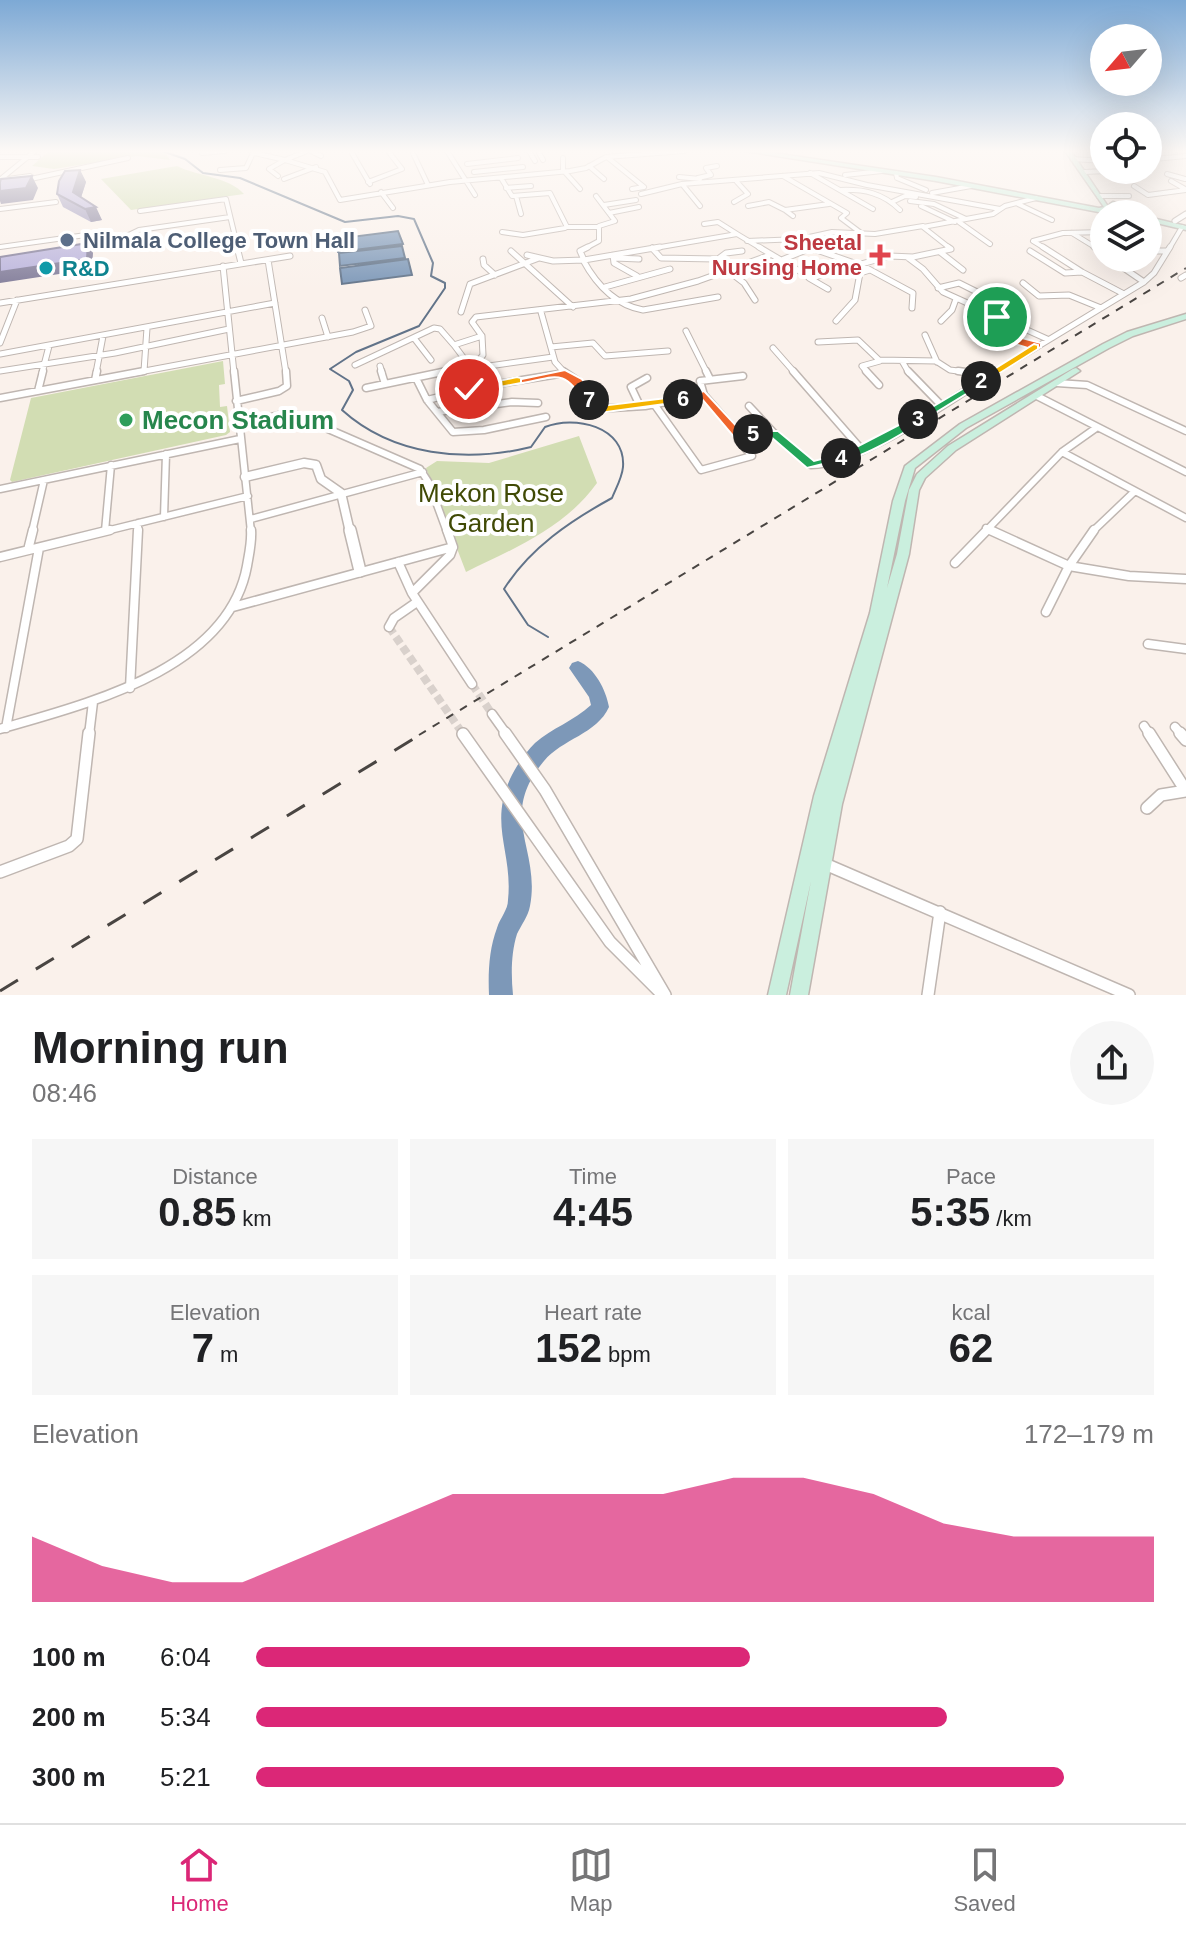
<!DOCTYPE html>
<html lang="en">
<head>
<meta charset="utf-8">
<style>
	:root { --surface:#fff; --page:#f6f6f6; --text:#202124; --muted:#757577; --line:#e0e0e0; --accent:#db2777 }
	body { margin:0; font-family:Helvetica,sans-serif; background:var(--page); color:var(--text); height:100vh; display:flex; flex-direction:column; font-size:30px; white-space:nowrap }
	* { box-sizing:border-box; margin:0 }
	p { font-size:26px; color:var(--muted) }
	.icon { flex:none; width:44px; height:44px; fill:none; stroke:currentColor; stroke-width:2; stroke-linecap:round; stroke-linejoin:round }
	.map { position:relative; height:995px; overflow:hidden }
	.panel { display:flex; flex-direction:column; background:var(--surface); flex:1 }
	.panel>* { flex:none }
	.needle { width:52px; rotate:242deg }
	.tools { position:absolute; left:1090px; top:24px; display:grid; gap:16px }
	.tools a { display:grid; place-items:center; width:72px; height:72px; border-radius:50%; background:var(--surface); box-shadow:0 8px 32px #0002; font-size:40px }
	.pin { position:absolute; display:grid; place-items:center; width:68px; height:68px; color:#fff; margin:-34px; border:4px solid #fff; border-radius:50%; box-shadow:0 2px 8px #0007 }
	.km { position:absolute; width:40px; height:40px; margin:-20px; border-radius:50%; background:#222; color:#fff; font-size:22px; line-height:40px; text-align:center }
	.round { display:grid; place-items:center; flex:none; width:84px; height:84px; border-radius:42px; background:var(--page) }
	.summary { display:flex; align-items:center; justify-content:space-between; height:136px; padding:0 32px }
	h1 { font-size:44px; font-weight:800; line-height:60px }
	.stats { display:grid; grid-template-columns:repeat(3,1fr); gap:12px; height:136px; padding:8px 32px }
	.stats div { display:grid; align-content:center; border-radius:0px; background:var(--page); text-align:center }
	.stats b { font-size:40px; font-weight:800 }
	.stats small { font-size:22px; font-weight:400 }
	.stats p { font-size:22px }
	.chart { height:224px; padding:16px 32px }
	.chart p { display:flex; justify-content:space-between }
	.chart svg { width:100%; height:144px; margin-top:8px; fill:var(--accent); opacity:.7 }
	ul { padding:0 32px; list-style:none; font-size:26px }
	li { display:grid; grid-template-columns:128px 96px 1fr; align-items:center; height:60px }
	li i { height:20px; border-radius:10px; background:var(--accent) }
	.menu { display:flex; justify-content:space-around; align-items:center; height:112px; border-top:2px solid var(--line); background:var(--surface); font-size:22px; color:var(--muted) }
	.menu a { display:grid; justify-items:center; gap:4px }
	.menu .on { color:var(--accent) }
	.map>svg:first-child { display:block }
</style>
</head>
<body>
<div class="map">
<svg width="1186" height="995" viewBox="0 0 1186 995">
	<rect width="100%" height="100%" fill="#faf1eb"/>
	<path fill="#d2ddb3" d="M49,151H164L170,160L137,156L54,169L32,166Z
		M177,166C197,176 229,177 244,194L131,210L101,179Z
		M223,361L225,384L219,385L220,407L227,406L230,432L226,435L12,482L10,480L31,398Z
		M579,436L597,483C565,528 513,549 466,572L426,468L437,461L489,463Z"/>
	<path fill="#7d98b8" stroke="#617389" stroke-width="2" d="M398,231L403,244L338,252L335,239Z
		M402,246L405,258L340,266L339,253Z
		M408,259L412,275L342,284L340,268Z"/>
	<g fill="none" stroke-linecap="round" stroke-linejoin="round">
		<path stroke="#617389" stroke-width="2" d="M162,151L185,159L203,173L240,178L345,222L398,216L414,219L433,263L431,276L445,283V288L419,326L356,352L330,369L349,381L353,390L342,410C393,456 466,463 531,447L545,427C574,415 626,426 623,467C622,478 616,488 612,498C570,521 530,548 504,589L528,625L548,637"/>
		<path fill="#7d98b8" fill-rule="evenodd" d="M578,661C595,668 606,690 609,707C597,734 562,739 544,761C497,817 541,848 530,906C528,917 521,925 517,934C511,953 511,975 513,995H489C488,973 489,949 497,928C500,918 508,910 508,900C513,852 489,826 510,779C516,766 525,753 535,743C552,728 574,721 591,705L589,697L569,668L572,663Z"/>
		<path stroke="#d9d1cc" stroke-width="8" stroke-dasharray="8 4" stroke-linecap="butt" d="M389,627L463,734
			M472,684L492,714"/>
		<defs>
			<path id="minor-far4" d="M307,151L285,160L325,172L340,200L450,182L570,171L586,168L606,157L684,151
				M311,151L321,156
				M412,151L428,185
				M447,151L475,195
				M529,151L535,161
				M538,151L543,160
				M202,153L225,151
				M254,153L285,160
				M352,153L370,184
				M1148,156L1154,159H1148
				M0,157H38
				M607,157L644,187L632,189
				M563,158V170L580,189
				M1073,159L1104,161
				M1154,159L1186,156
				M467,164L518,158
				M589,166L604,179
				M220,170L246,168L254,151
				M474,172L523,167
				M1084,172L1130,170
				M810,173L873,209
				M896,173L897,178L926,190
				M1167,174L1185,179
				M845,175L882,171
				M278,176L269,169L283,161
				M783,176L847,213L841,218L861,233
				M679,177L700,179
				M2,178L35,151
				M501,178L512,196L550,193L567,227H599V241L584,249
				M698,178L711,175L706,168L717,166
				M284,179L316,167
				M0,180L30,176
				M26,180L128,158
				M1171,181L1185,189
				M368,182L402,169L388,151
				M682,184L700,206
				M1134,186L1148,195L1186,190
				M506,188L531,186
				M840,190C864,189 883,193 900,210
				M381,192L393,208
				M932,193L971,186
				M641,194L682,184L819,173L867,185L1000,209
				M516,196L521,214
				M596,196L615,221L599,226
				M1099,196H1129
				M910,201L934,204L966,219
				M734,202L748,194L737,182
				M892,202L905,196L916,197
				M1018,204L1052,220
				M604,205L636,200
				M748,206L769,202L785,210
				M921,206L955,222
				M0,209L56,202
				M140,211L226,199L238,249
				M609,213L639,207
				M793,216L785,210L829,204
				M959,222L990,244
				M704,224L718,222L737,234
				M502,232L523,235L565,228
				M1072,233L1098,249
				M747,241L800,239L832,232L875,234L923,226
				M0,247L100,233
				M81,249L110,244L139,230L230,217
				M649,249L737,234L762,249
				M808,249H814
				M951,249L923,227L993,214L1005,206L1036,198
				M1046,249L1033,241L1063,233L1104,232
				M1169,249L1182,227"/>
			<path id="minor-far3" d="M237,247L241,263
				M588,247L580,251L584,260L660,247
				M759,247L811,278L890,256L913,257L951,249L948,247
				M1094,247L1104,253
				M652,248L661,258L716,259L734,266
				M81,249L93,247
				M511,251L573,307
				M1030,251L1065,273L1082,272L1043,247
				M1148,251H1166
				M940,252L963,270
				M527,255L553,261L584,260
				M613,255L614,263L637,276
				M907,257L923,269L943,292L1047,339
				M615,258L639,259
				M1109,258L1144,282
				M483,259L484,265L495,275
				M718,259L726,253L742,251
				M268,260L286,373
				M583,260C596,284 615,305 643,310L718,297
				M779,261L811,248L863,266L913,293L912,308
				M223,266L234,373
				M727,270L744,283L755,300
				M1082,272L1124,294
				M809,278L828,289
				M1181,278L1186,275
				M1023,283L1039,296L1069,295L1101,308
				M605,287L670,269
				M938,288L959,283L1007,307L1021,310
				M0,303L290,256
				M461,312L470,284L539,258
				M541,312L555,362L565,373
				M322,318L328,337
				M836,321L855,300L860,273L870,270
				M941,321L952,310L956,299
				M970,329L1037,345
				M686,331L707,373
				M925,335L937,362
				M414,338L431,360
				M818,342L858,340L879,360L936,361L950,370L973,373
				M0,343L17,300
				M454,345L463,357L460,369
				M551,347L593,343L605,356L668,351
				M773,348L795,373
				M0,354L275,303
				M902,361L909,373
				M355,365L434,328L440,329L454,345L482,336L472,322L476,317L631,299L698,281L770,255
				M475,365L489,366L553,357
				M380,366L382,373
				M0,371L115,353L229,329
				M144,371L147,328
				M42,373L49,346
				M96,373L103,336
				M134,373L353,332L371,326L365,310
				M437,373L475,365L483,355L482,336
				M868,373L862,366L880,361
				M994,373L1144,282L1154,273L1170,247"/>
			<path id="minor-far2" d="M234,371L251,532
				M381,371L385,384
				M563,371L578,381L595,409L645,406L704,395L739,435L774,433L811,465C861,465 952,398 997,371
				M706,371L710,379
				M793,371L862,450
				M866,371L879,385
				M908,371L941,405
				M958,371L989,375
				M416,378L427,400L453,432L484,430L546,417
				M95,380L97,371
				M1057,383L1087,385L1186,431
				M366,388L447,371
				M38,391L43,371
				M704,395L700,381L743,376
				M1037,396L1186,472
				M0,398L144,371
				M427,400L485,386L565,373
				M236,401L279,391L287,386L286,371
				M654,404L701,470L752,456L738,440L740,436
				M640,406L631,387L647,378
				M749,406L774,433
				M437,412L512,402L538,403
				M238,425L284,414L296,415L420,469L429,483L447,532
				M1062,452L1186,518
				M0,489L240,439
				M164,517L166,454
				M251,519L423,472
				M986,528L994,532
				M105,531L111,465
				M32,532L44,480
				M102,532L248,496
				M138,532V523
				M985,532L1062,452L1096,428
				M1092,532L1135,491"/>
			<path id="minor-far1" d="M447,530L453,547L450,555L412,593L472,684
				M990,530L1069,566L1129,576L1186,579
				M28,550L33,530
				M0,557L110,530
				M398,562L412,593
				M955,563L987,530
				M233,607L453,547
				M1046,612L1069,566L1094,530
				M389,627L394,618L417,602
				M1148,644L1186,649
				M130,688L138,530
				M492,714L507,735
				M1144,726L1150,735
				M1175,727L1182,735
				M6,728L39,548
				M0,729C86,704 228,670 247,566C249,554 252,542 251,530
				M89,735L93,702"/>
			<path id="minor" d="M505,733L545,790L665,995
				M1180,733L1186,740
				M463,734L610,942L659,991
				M1147,808L1161,795L1186,791L1149,733
				M825,864L1129,995
				M0,872L69,846L77,839L89,733
				M928,995L940,912"/>
			<path id="tertiary-far2" d="M1175,221L1186,214"/>
			<path id="tertiary-far1" d="M245,477L304,463L316,465L321,479L341,493L350,532"/>
			<path id="tertiary" d="M350,530L360,571"/>
			<path id="secondary" d="M745,151H761L936,177L1099,208L1104,207L1065,151H1071L1109,208L1119,211L1109,214L936,181Z
				M1113,202L1134,211L1135,212L1130,213L1111,205L1110,204Z
				M1148,217L1186,226V230L1148,221Z
				M1186,314V319L1133,336L1109,348L966,428L915,468L905,501L887,588L897,554L909,490L917,474L948,446L1073,369L1076,368L1080,371L956,450L925,478L919,490L909,554L842,804L808,995H790L811,881L786,995H768L814,796L870,613L893,501L905,466L960,424L1103,344L1127,332Z"/>
		</defs>
		<use href="#minor-far4" stroke="#bfb6b1" stroke-width="6"/>
		<use href="#minor-far3" stroke="#bfb6b1" stroke-width="7"/>
		<use href="#minor-far2" stroke="#bfb6b1" stroke-width="9"/>
		<use href="#minor-far1" stroke="#bfb6b1" stroke-width="11"/>
		<use href="#minor" stroke="#bfb6b1" stroke-width="14"/>
		<use href="#tertiary-far2" stroke="#bfb6b1" stroke-width="7"/>
		<use href="#tertiary-far1" stroke="#bfb6b1" stroke-width="11"/>
		<use href="#tertiary" stroke="#bfb6b1" stroke-width="14"/>
		<use href="#secondary" stroke="#bfb6b1" stroke-width="3"/>
		<use href="#minor-far4" stroke="#fff" stroke-width="4"/>
		<use href="#minor-far3" stroke="#fff" stroke-width="5"/>
		<use href="#minor-far2" stroke="#fff" stroke-width="6"/>
		<use href="#minor-far1" stroke="#fff" stroke-width="8"/>
		<use href="#minor" stroke="#fff" stroke-width="11"/>
		<use href="#tertiary-far2" stroke="#fff" stroke-width="5"/>
		<use href="#tertiary-far1" stroke="#fff" stroke-width="8"/>
		<use href="#tertiary" stroke="#fff" stroke-width="11"/>
		<use href="#secondary" fill="#caefde" fill-rule="evenodd"/>
		<path stroke="#494542" stroke-width="2" stroke-dasharray="8 8" stroke-linecap="butt" d="M419,735L1186,268"/>
		<path stroke="#494542" stroke-width="3" stroke-dasharray="21 21" stroke-linecap="butt" d="M0,991L423,733"/>
	</g>
	<path fill="#a09abd" d="M80,170L86,182L81,197L102,220L91,222L63,207L57,194Z"/>
	<path fill="#827d9a" d="M80,170L86,182L79,204L73,192Z
		M32,176L38,188L33,200L1,204L0,201V191Z
		M96,207L102,220L91,222L85,209Z
		M88,243L93,253L92,269L0,283V272Z"/>
	<path fill="#bab3dc" stroke="#827d9a" stroke-width="2" d="M80,170L73,192L96,207L85,209L57,194L59,181L65,171Z
		M32,176L26,188L0,191V182L1,179Z
		M88,243L87,259L0,272V257Z"/>
	<linearGradient id="sky" x2="0" y2="1"><stop stop-color="#7da9d5"/><stop offset="0.52" stop-color="#fdf9f6"/><stop offset="1" stop-color="#fdf9f6" stop-opacity="0"/></linearGradient>
	<rect width="1186" height="291" fill="url(#sky)"/>
	<path fill="#f0652b" stroke="#fff" stroke-width="2" d="M997,314L1004,317L992,330L1041,343V347L1034,350L981,333V329Z"/>
	<path fill="#f5b400" stroke="#fff" stroke-width="2" d="M1034,344L1038,345V349L984,383L975,381Z"/>
	<path fill="#22a559" stroke="#fff" stroke-width="2" d="M981,378L984,379V383L922,421L912,419Z"/>
	<path fill="#22a559" stroke="#fff" stroke-width="2" d="M918,415L924,419L922,421C907,431 849,468 835,458Z"/>
	<path fill="#22a559" stroke="#fff" stroke-width="2" d="M753,431H778L814,461L841,454L847,458L807,468L771,437H748V432Z"/>
	<path fill="#f0652b" stroke="#fff" stroke-width="2" d="M704,391L741,431L757,432V437H734L702,399L683,402L677,399Z"/>
	<path fill="#f5b400" stroke="#fff" stroke-width="2" d="M683,396H687V401L599,413L583,400L593,398L601,406Z"/>
	<path fill="#f0652b" stroke="#fff" stroke-width="2" d="M565,370L582,379L594,400L593,403H585C563,366 555,378 517,384L512,381Z"/>
	<path fill="#f5b400" stroke="#fff" stroke-width="2" d="M517,377L521,378V383L469,393L463,389Z"/>
	<circle fill="#5c6f8a" stroke="#fff" stroke-width="3" cx="67" cy="240" r="8"/>
	<path fill="#e0444e" stroke="#fff" stroke-width="3" d="M876 243h8v8h8v8h-8v8h-8v-8h-8v-8h8z"/>
	<circle fill="#0f9aa8" stroke="#fff" stroke-width="3" cx="46" cy="268" r="8"/>
	<circle fill="#2e9e5b" stroke="#fff" stroke-width="3" cx="126" cy="420" r="8"/>
	<g text-anchor="middle" dominant-baseline="central" stroke-width="8" stroke-linejoin="round" paint-order="stroke">
		<g font-size="22" font-weight="bold" fill="#4e5e75" stroke="#fff" text-anchor="start">
			<text x="83" y="240">Nilmala College Town Hall</text>
		</g>
		<g font-size="22" font-weight="bold" fill="#be3a42" stroke="#fff" text-anchor="end">
			<text x="862" y="242">Sheetal<tspan x="862" dy="25">Nursing Home</tspan></text>
		</g>
		<g font-size="22" font-weight="bold" fill="#0d838f" stroke="#fff" text-anchor="start">
			<text x="62" y="268">R&amp;D</text>
		</g>
		<g font-size="26" font-weight="bold" fill="#27864d" stroke="#fff" text-anchor="start">
			<text x="142" y="420">Mecon Stadium</text>
		</g>
		<g font-size="26" fill="#404a05" stroke="#fff">
			<text x="491" y="493">Mekon Rose<tspan x="491" dy="30">Garden</tspan></text>
		</g>
	</g>
</svg>
<div class="tools">
<a><svg class="needle" viewBox="-14 -14 28 28"><path d="M0-13l5 13h-10z" fill="#e53935"/><path d="M0 13l5-13h-10z" fill="#757577"/></svg></a>
<a><svg class="icon" aria-label="locate" viewBox="0 0 24 24"><circle cx="12" cy="12" r="6"/><path d="M12 2v4M12 18v4M2 12h4M18 12h4"/></svg></a>
<a><svg class="icon" aria-label="layers" viewBox="0 0 24 24"><path d="M12 4l9 5-9 5-9-5zM3 14l9 5 9-5"/></svg></a>
</div>
<div class="pin" style="left:997px;top:317px;background:#1e9e55"><svg class="icon" aria-label="arrive" viewBox="0 0 24 24"><path d="M6 21V4h12l-3 4 3 4H6"/></svg></div>
<div class="pin" style="left:469px;top:389px;background:#d93025"><svg class="icon" aria-label="check" viewBox="0 0 24 24"><path d="M5 12l5 5 9-10"/></svg></div>
<b class="km" style="left:981px;top:381px">2</b>
<b class="km" style="left:918px;top:419px">3</b>
<b class="km" style="left:841px;top:458px">4</b>
<b class="km" style="left:753px;top:434px">5</b>
<b class="km" style="left:683px;top:399px">6</b>
<b class="km" style="left:589px;top:400px">7</b>
</div>
<section class="panel">
<div class="summary"><div><h1>Morning run</h1><p>08:46</p></div><a class="round"><svg class="icon" aria-label="share" viewBox="0 0 24 24"><path d="M12 15V3M7 8l5-5 5 5M5 13v7h14v-7"/></svg></a></div>
<div class="stats">
<div><p>Distance</p><b>0.85<small> km</small></b></div>
<div><p>Time</p><b>4:45</b></div>
<div><p>Pace</p><b>5:35<small> /km</small></b></div>
</div>
<div class="stats">
<div><p>Elevation</p><b>7<small> m</small></b></div>
<div><p>Heart rate</p><b>152<small> bpm</small></b></div>
<div><p>kcal</p><b>62</b></div>
</div>
<div class="chart"><p><span>Elevation</span>172–179 m</p>
<svg viewBox="0 0 160 44" preserveAspectRatio="none"><path d="M0 44V24L10 33L20 38L30 38L40 29L50 20L60 11L70 11L80 11L90 11L100 6L110 6L120 11L130 20L140 24L150 24L160 24V44z"/></svg>
</div>
<ul>
<li><b>100 m</b>6:04<i style="width:55%"></i></li>
<li><b>200 m</b>5:34<i style="width:77%"></i></li>
<li><b>300 m</b>5:21<i style="width:90%"></i></li>
</ul>
</section>
<nav class="menu">
<a class="on"><svg class="icon" aria-label="home" viewBox="0 0 24 24"><path d="M3 11l9-7 9 7M6 9v11h12V9"/></svg>Home</a>
<a><svg class="icon" aria-label="map" viewBox="0 0 24 24"><path d="M3 6l6-2 6 2 6-2v14l-6 2-6-2-6 2zM9 4v14M15 6v14"/></svg>Map</a>
<a><svg class="icon" aria-label="saved" viewBox="0 0 24 24"><path d="M7 4h10v16l-5-4-5 4z"/></svg>Saved</a>
</nav>
</body>
</html>
